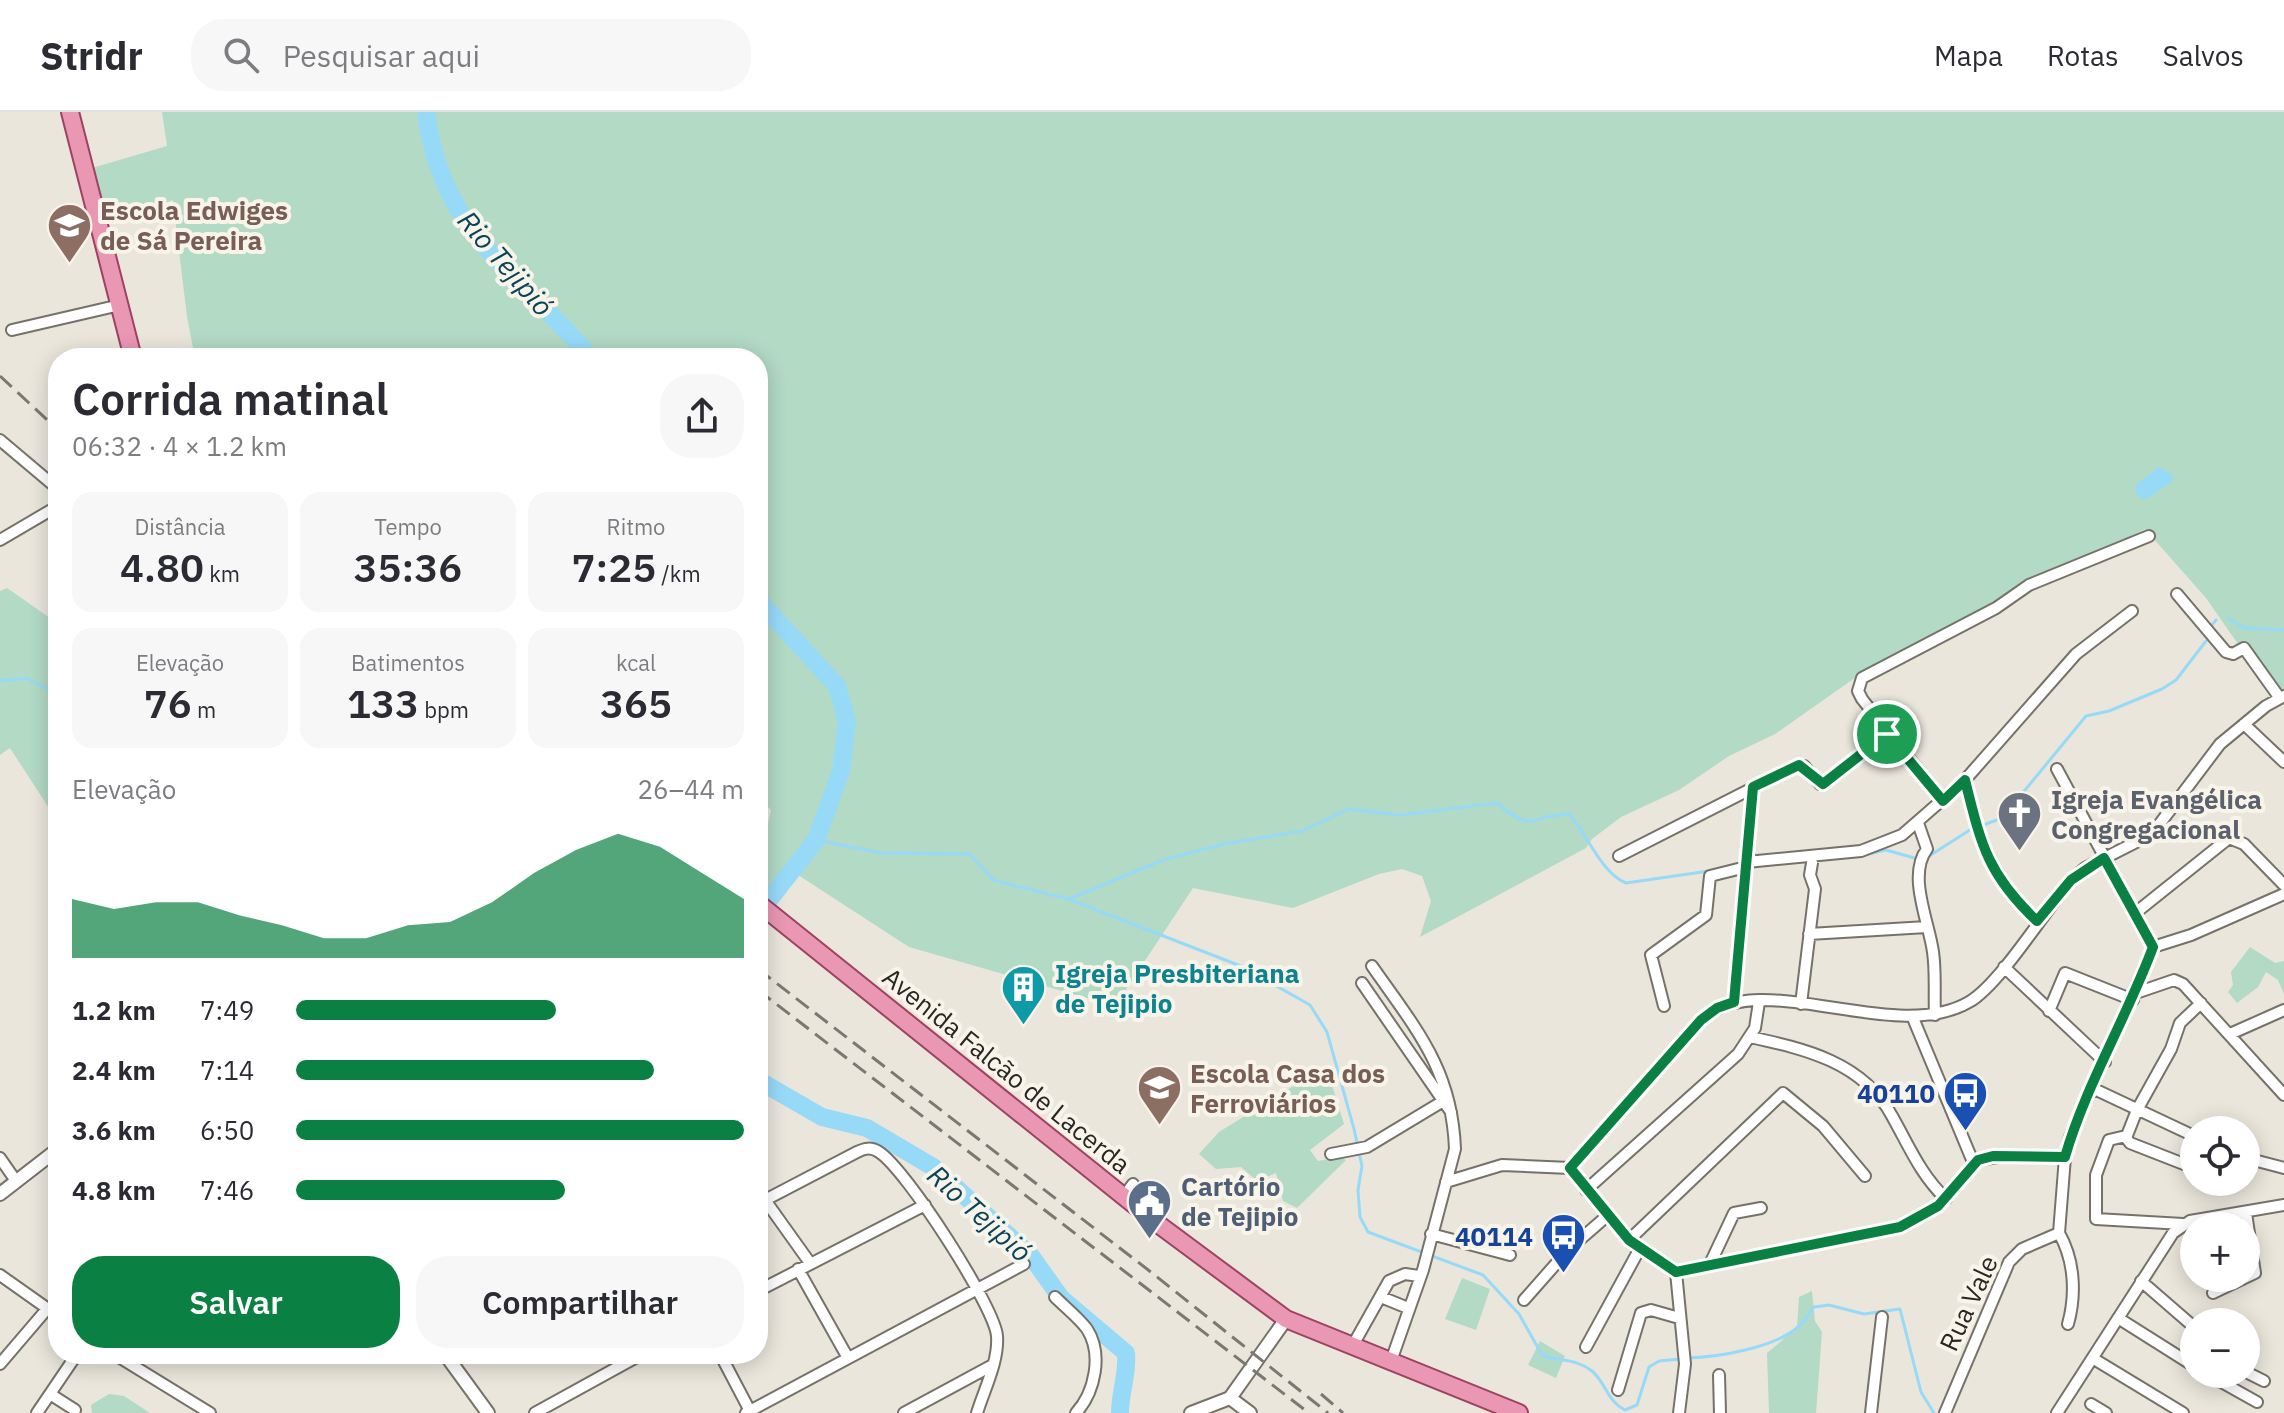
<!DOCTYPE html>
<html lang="pt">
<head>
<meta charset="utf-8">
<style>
	:root { --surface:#fff; --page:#f7f7f7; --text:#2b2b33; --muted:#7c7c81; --line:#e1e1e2; --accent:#0b8043 }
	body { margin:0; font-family:"IBM Plex Sans",sans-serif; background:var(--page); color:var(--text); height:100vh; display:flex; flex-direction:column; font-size:30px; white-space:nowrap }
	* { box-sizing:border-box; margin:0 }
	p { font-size:26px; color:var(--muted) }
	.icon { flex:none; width:44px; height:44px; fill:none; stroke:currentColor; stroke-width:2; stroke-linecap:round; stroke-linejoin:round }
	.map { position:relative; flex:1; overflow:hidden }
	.details { position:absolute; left:48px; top:236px; width:720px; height:1016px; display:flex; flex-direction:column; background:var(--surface); border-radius:32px; box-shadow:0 4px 20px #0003 }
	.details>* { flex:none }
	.controls { position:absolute; left:2180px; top:1004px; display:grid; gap:16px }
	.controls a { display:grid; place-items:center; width:80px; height:80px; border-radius:50%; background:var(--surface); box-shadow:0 4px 20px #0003; font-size:40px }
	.pin { position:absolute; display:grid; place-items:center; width:68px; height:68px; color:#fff; margin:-34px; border:4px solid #fff; border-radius:50%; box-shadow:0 2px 8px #0007 }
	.round { display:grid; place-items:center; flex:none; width:84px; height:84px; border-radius:32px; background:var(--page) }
	.headline { display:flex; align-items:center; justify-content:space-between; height:136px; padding:0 24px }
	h1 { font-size:44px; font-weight:600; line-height:60px }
	.figures { display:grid; grid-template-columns:repeat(3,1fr); gap:12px; height:136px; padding:8px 24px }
	.figures div { display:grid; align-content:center; border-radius:20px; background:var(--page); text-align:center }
	.figures b { font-size:40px; font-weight:600 }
	.figures small { font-size:22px; font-weight:400 }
	.figures p { font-size:22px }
	.chart { height:224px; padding:16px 24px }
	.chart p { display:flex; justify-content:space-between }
	.chart svg { width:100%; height:144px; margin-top:8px; fill:var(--accent); opacity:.7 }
	.button { display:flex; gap:16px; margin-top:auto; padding:16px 24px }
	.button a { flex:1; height:92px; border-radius:32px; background:var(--accent); color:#fff; font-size:32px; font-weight:600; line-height:92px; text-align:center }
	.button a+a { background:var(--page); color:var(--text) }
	ul { padding:0 24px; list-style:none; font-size:26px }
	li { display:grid; grid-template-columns:128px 96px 1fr; align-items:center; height:60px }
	li i { height:20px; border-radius:10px; background:var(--accent) }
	header { display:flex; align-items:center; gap:48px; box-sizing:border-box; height:112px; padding:0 40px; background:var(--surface); border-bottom:2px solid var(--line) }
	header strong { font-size:38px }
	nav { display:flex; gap:44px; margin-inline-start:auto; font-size:28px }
	.search { width:560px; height:72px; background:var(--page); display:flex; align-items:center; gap:20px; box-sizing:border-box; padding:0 28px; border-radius:32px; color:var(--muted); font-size:30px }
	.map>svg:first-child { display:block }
</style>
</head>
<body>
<header>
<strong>Stridr</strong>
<div class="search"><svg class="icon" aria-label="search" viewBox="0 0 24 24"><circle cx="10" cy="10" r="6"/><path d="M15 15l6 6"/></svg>Pesquisar aqui</div>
<nav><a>Mapa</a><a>Rotas</a><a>Salvos</a></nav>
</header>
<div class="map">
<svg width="2284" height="1301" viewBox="0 0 2284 1301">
	<rect width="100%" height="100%" fill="#eae6dc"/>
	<path fill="#b2dac5" d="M162,0H2284V582L2274,584L2206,486L2145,417L1859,563L1775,622L1729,644L1679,678L1621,705L1592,727L1586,736L1420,825L1431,789L1422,764L1402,757L1379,762L1293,796L1193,776L1115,894L909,835L795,761L764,779L758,775V728L767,716L771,698L758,685V246H195L187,205L173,88L109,111L92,56L167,34Z
		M7,476L50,506L58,522V710L10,636L0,643V479Z
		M2250,835L2275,851L2284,849V882L2278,868L2266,860L2258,875L2237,891L2228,880L2233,873L2231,860Z
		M1326,954L1344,1012L1310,1038L1318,1049L1340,1045L1346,1048L1297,1096L1283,1089L1276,1061L1257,1069L1241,1055L1216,1057L1199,1042L1219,1020Z
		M1462,1166L1490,1177L1476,1218L1445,1207Z
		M1812,1179L1815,1209L1822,1220L1816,1301H1769L1767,1241L1797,1216L1799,1185Z
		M1540,1229L1565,1244L1556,1266L1528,1253Z
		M109,1282L124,1284L150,1301H92L91,1293Z"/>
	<path fill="#97daf8" d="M2159,355L2172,363L2173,368L2147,387H2140L2135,379L2137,372Z"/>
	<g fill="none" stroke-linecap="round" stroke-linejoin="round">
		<path stroke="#97daf8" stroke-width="3" d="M2228,506L2244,516L2284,518
			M2211,514L2216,508
			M0,569L26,566L58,583
			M1981,714L2002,706L2086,604L2109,599L2162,577L2176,568L2206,529
			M816,728L881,741L970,742L993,768L1068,787L1215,844L1243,855L1310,893L1327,920L1354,1017L1362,1054L1358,1078L1360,1105L1368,1120L1483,1163L1519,1202L1542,1243C1559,1250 1576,1246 1592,1259C1606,1271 1607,1289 1625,1298L1637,1293L1649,1255L1659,1249L1680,1247
			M1863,743L1886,738L1918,747
			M1929,744L1973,716
			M1069,787L1163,748L1224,732L1302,719L1349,697L1400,703L1497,691C1534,723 1530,703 1569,702C1588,723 1601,761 1626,771L1716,758
			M1688,1246C1718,1245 1774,1236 1798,1215C1804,1210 1809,1202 1814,1195L1829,1193L1864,1202L1900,1197L1921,1280L1934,1301"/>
		<path stroke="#97daf8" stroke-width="18" d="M426,0C441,122 519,161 591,246
			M758,488L837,574L847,609L841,659L816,728L758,802
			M758,968L822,1005L867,1016L933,1055L1031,1144L1061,1186L1126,1241C1128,1262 1120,1280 1120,1301"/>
		<defs>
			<path id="minor" d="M12,218L120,193
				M0,328L58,377
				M0,428L58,394
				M2177,482L2226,540L2233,542L2244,536L2279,585
				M2244,612L2284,650
				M2057,657L2153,835
				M1965,668C1980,729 1990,764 2037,809
				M1943,689L1862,587L1858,579L1862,566L1996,496L2029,473L2149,424
				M1918,711L1927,737C1907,763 1929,810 1933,840C1936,860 1934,882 1935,903
				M1619,744L1796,654H1804L1820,672L1826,670L1887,622
				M1747,750L1861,739L1902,723L1965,668L2076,542L2132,499
				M2134,802L2229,726L2244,732L2284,773
				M1809,822L1927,815
				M1372,854C1416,917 1452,957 1455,1037L1423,1158L1391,1249
				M2004,855L2105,950
				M1362,871L1451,1000
				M2136,881L2174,868L2183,872L2284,983
				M1734,890L1753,675
				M1801,892L1815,777L1810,763L1812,751
				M1664,894L1651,843L1706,803L1710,764L1746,755
				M2049,899L2065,861L2133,888
				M1913,906L1973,1050
				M2230,922L2284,898
				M1750,925C1805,937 1863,950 1892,1004C1909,1034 1920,1062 1946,1087
				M2092,976L2194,1024
				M2126,1024L2109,1028L2096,1063V1107L2183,1112
				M1331,1042L1367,1035L1445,988
				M0,1046L16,1069
				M2246,1046L2284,1056
				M1570,1056L1701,908C1759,853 1893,934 1969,890C1999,873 2045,799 2071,768L2085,756L2152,722L2220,632L2266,594L2284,584
				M2194,1056L2130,1031L2126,1026L2137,998L2171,937L2180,911L2201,891
				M1446,1070L1502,1053L1570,1056L1629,1128L1676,1160L1900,1115L1938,1094L1978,1048L2005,1044L2065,1045
				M1586,1078L1738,942L1755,916L1759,890
				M1124,1084L1133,1072
				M2059,1121C2075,1149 2076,1183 2068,1212
				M1431,1122L1510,1143
				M1629,1128L1783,981L1823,1014L1865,1064
				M810,1151L765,1088L857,1040C865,1036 871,1035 879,1040C906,1057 995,1195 997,1224C999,1249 984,1278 977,1301
				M1709,1154L1734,1101L1761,1096
				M798,1157L848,1246
				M1676,1160L1685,1252L1679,1301
				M0,1163L58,1204
				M2141,1169L2194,1215
				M758,1179L925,1093
				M2213,1181L2255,1161L2246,1101
				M1055,1185C1065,1195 1079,1206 1087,1217C1103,1242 1095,1280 1076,1301
				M1381,1185L1408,1196
				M1524,1188L1569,1137L1607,1104
				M2118,1206L2194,1254
				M1353,1233L1389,1169L1405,1162L1419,1164
				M1586,1235L1639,1138
				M114,1242L210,1301
				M720,1242L750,1299
				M2094,1247L2183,1301
				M0,1252L47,1197
				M2246,1260L2264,1269
				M2207,1262L2257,1290
				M1719,1263L1720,1301
				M1618,1278L1641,1201L1651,1198L1679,1206
				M50,1282L75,1298
				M2091,1292L2106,1301
				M37,1301L77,1242
				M535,1301L642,1242
				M746,1301L1024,1152
				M904,1301L991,1254
				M1871,1301L1882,1205
				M1945,1301L2009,1150L2022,1137L2059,1121L2065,1045L2070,1025L2153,835L2191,823L2284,782
				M2057,1301L2173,1121L2190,1109L2284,1093"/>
			<path id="tertiary" d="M0,1082L58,1037
				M445,1242L488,1301
				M1230,1286L1250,1301
				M1191,1301L1230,1286L1286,1207"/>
			<path id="primary" d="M70,0L133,246
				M758,791L1158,1112L1286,1207L1519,1301"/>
		</defs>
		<use href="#minor" stroke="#767269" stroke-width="14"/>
		<use href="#tertiary" stroke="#767269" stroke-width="16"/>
		<use href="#primary" stroke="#9d4261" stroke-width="20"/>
		<use href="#minor" stroke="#fff" stroke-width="10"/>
		<use href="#tertiary" stroke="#fff" stroke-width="12"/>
		<use href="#primary" stroke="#ea97b4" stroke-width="16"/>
		<path stroke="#7b7872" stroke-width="3" stroke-dasharray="16 8" stroke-linecap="butt" d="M0,264L58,318
			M758,857L1147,1157L1328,1301
			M758,878L1309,1301
			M1321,1282L1343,1301"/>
	</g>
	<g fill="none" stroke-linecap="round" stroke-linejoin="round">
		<defs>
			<path id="route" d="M1887,622L1943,689L1965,668C1981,732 1987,762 2037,809L2071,768L2104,746L2153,835C2127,905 2085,975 2065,1045L1993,1044L1978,1048L1938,1094L1900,1115L1676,1160L1629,1128L1570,1056L1701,908L1717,896L1734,890L1753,675L1799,653L1823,672Z"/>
		</defs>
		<use href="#route" stroke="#fff" stroke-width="16"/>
		<use href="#route" stroke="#0b8043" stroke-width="10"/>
	</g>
	<defs>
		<symbol id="school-pin" viewBox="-11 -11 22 30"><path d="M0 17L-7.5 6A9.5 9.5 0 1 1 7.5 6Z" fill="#8d6e63" stroke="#f8f4e9"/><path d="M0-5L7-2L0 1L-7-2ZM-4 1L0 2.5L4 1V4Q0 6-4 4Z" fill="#fff"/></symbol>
		<symbol id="church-pin" viewBox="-11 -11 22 30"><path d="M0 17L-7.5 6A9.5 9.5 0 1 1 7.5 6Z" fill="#6b7280" stroke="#f8f4e9"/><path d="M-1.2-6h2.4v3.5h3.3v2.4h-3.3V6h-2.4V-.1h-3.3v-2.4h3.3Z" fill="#fff"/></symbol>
		<symbol id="building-pin" viewBox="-11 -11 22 30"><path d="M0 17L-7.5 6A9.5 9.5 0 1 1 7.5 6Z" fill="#0f9aa8" stroke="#f8f4e9"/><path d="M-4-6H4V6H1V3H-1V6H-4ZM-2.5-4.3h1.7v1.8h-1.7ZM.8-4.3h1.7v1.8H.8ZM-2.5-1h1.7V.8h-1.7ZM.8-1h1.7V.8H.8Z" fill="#fff"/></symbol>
		<symbol id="bus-pin" viewBox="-11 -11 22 30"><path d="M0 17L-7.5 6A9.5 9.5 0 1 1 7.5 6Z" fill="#1a4fb4" stroke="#f8f4e9"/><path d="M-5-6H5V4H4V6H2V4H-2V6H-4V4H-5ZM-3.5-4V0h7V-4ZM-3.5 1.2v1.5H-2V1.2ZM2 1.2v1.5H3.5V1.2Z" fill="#fff"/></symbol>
		<symbol id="civic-pin" viewBox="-11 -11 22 30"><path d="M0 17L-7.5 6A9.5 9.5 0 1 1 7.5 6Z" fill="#5c6f8a" stroke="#f8f4e9"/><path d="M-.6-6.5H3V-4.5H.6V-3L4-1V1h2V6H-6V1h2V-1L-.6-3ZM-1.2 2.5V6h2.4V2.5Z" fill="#fff"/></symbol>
	</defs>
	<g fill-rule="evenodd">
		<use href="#school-pin" x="44" y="88" width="51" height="69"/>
		<use href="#church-pin" x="1994" y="676" width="51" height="69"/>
		<use href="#building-pin" x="998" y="850" width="51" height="69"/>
		<use href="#school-pin" x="1134" y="950" width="51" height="69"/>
		<use href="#bus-pin" x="1940" y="956" width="51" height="69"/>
		<use href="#civic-pin" x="1124" y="1064" width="51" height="69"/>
		<use href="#bus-pin" x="1538" y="1098" width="51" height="69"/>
	</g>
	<g text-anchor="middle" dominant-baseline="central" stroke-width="8" stroke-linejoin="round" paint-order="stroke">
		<g font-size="26" font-weight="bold" fill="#785e54" stroke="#f8f4e9" text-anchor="start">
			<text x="100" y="98">Escola Edwiges<tspan x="100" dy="30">de Sá Pereira</tspan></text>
			<text x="1190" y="961">Escola Casa dos<tspan x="1190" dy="30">Ferroviários</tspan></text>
		</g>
		<g font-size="26" font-weight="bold" fill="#5b616d" stroke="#f8f4e9" text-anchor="start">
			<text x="2051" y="687">Igreja Evangélica<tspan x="2051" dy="30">Congregacional</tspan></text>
		</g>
		<g font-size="26" font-weight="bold" fill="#0d838f" stroke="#f8f4e9" text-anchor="start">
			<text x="1055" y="861">Igreja Presbiteriana<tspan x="1055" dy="30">de Tejipio</tspan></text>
		</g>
		<g font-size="26" fill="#292723" stroke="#f8f4e9">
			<text transform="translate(1007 958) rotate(39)">Avenida Falcão de Lacerda</text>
			<text transform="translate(1968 1191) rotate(-65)">Rua Vale</text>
		</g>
		<g font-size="26" font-weight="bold" fill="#164399" stroke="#f8f4e9" text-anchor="end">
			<text x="1935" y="981">40110</text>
			<text x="1533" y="1124">40114</text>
		</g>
		<g font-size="26" font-weight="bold" fill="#4e5e75" stroke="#f8f4e9" text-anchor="start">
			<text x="1181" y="1074">Cartório<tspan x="1181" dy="30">de Tejipio</tspan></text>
		</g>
		<g font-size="28" font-style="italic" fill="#0b4459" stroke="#f8f4e9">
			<text transform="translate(506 151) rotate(49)">Rio Tejipió</text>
			<text transform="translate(980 1101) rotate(42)">Rio Tejipió</text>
		</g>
	</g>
</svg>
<div class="controls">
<a><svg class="icon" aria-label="locate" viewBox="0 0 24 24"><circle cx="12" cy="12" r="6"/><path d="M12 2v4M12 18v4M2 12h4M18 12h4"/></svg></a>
<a>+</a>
<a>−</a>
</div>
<div class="pin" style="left:1887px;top:622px;background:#1e9e55"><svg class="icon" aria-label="arrive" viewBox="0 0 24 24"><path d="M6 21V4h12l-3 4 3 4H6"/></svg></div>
<section class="details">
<div class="headline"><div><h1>Corrida matinal</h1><p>06:32 · 4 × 1.2 km</p></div><a class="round"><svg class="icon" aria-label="share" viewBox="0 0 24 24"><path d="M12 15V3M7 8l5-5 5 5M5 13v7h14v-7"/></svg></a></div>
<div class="figures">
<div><p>Distância</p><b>4.80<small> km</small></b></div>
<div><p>Tempo</p><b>35:36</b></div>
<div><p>Ritmo</p><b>7:25<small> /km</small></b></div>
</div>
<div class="figures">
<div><p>Elevação</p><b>76<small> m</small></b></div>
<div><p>Batimentos</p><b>133<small> bpm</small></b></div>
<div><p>kcal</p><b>365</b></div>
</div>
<div class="chart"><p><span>Elevação</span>26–44 m</p>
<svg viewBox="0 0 160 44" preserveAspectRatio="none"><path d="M0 44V26L10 29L20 27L30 27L40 31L50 34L60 38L70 38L80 34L90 33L100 27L110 18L120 11L130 6L140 10L150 18L160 26V44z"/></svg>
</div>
<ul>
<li><b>1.2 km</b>7:49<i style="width:58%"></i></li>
<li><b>2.4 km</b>7:14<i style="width:80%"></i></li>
<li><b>3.6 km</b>6:50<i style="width:100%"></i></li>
<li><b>4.8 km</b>7:46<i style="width:60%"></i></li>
</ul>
<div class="button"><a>Salvar</a><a>Compartilhar</a></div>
</section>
</div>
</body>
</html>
